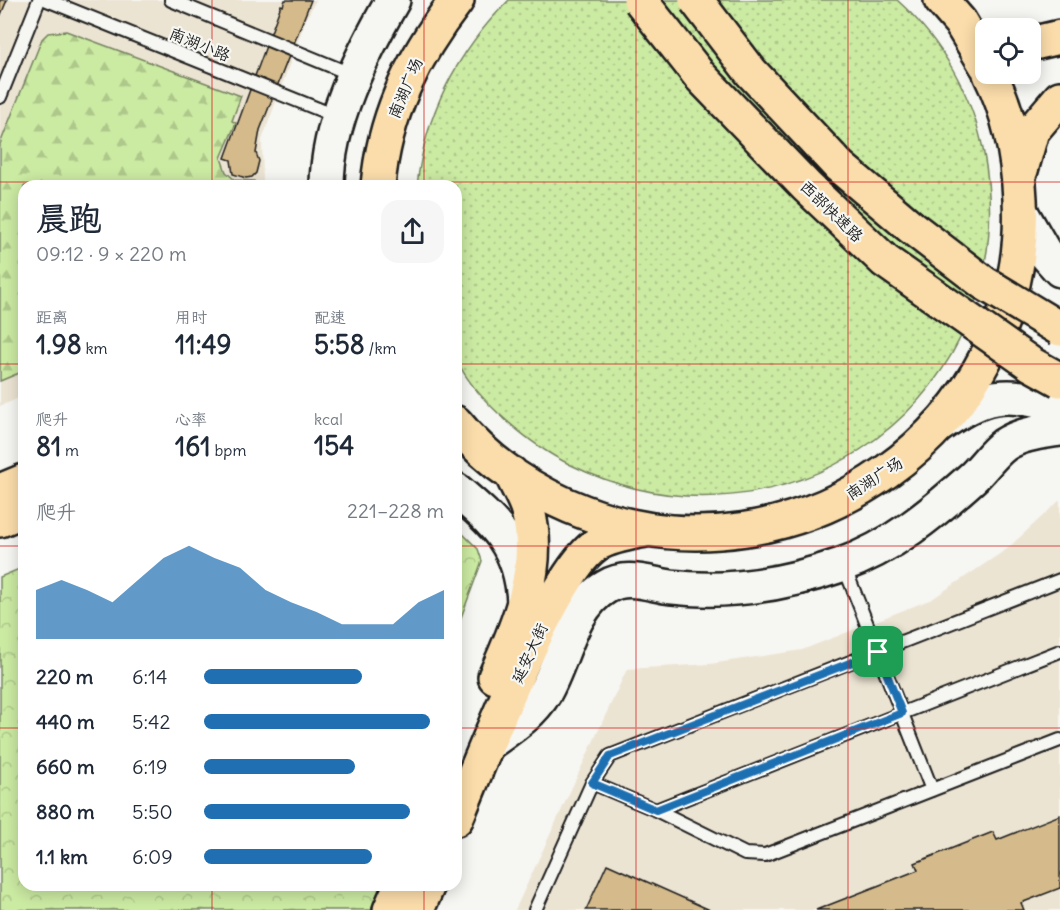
<!DOCTYPE html>
<html lang="zh">
<head>
<meta charset="utf-8">
<style>
	:root { --surface:#fff; --page:#f6f6f7; --text:#1f2937; --muted:#747a83; --accent:#1f6fb2 }
	body { margin:0; font-family:Delius,"LXGW WenKai TC",sans-serif; background:var(--page); color:var(--text); height:100vh; display:flex; flex-direction:column; font-size:22px; white-space:nowrap }
	* { box-sizing:border-box; margin:0 }
	p { font-size:20px; color:var(--muted) }
	.icon { flex:none; width:33px; height:33px; fill:none; stroke:currentColor; stroke-width:2; stroke-linecap:round; stroke-linejoin:round }
	.map { position:relative; flex:1; overflow:hidden }
	.sheet { position:absolute; left:18px; top:180px; width:444px; height:711px; display:flex; flex-direction:column; background:var(--surface); border-radius:18px; box-shadow:0 3px 15px #0003 }
	.sheet>* { flex:none }
	.fabs { position:absolute; left:975px; top:18px; display:grid; gap:12px }
	.fabs a { display:grid; place-items:center; width:66px; height:66px; border-radius:12px; background:var(--surface); box-shadow:0 3px 15px #0003; font-size:30px }
	.pin { position:absolute; display:grid; place-items:center; width:51px; height:51px; color:#fff; margin:-26px; border-radius:12px; box-shadow:0 3px 9px #0006 }
	.round { display:grid; place-items:center; flex:none; width:63px; height:63px; border-radius:18px; background:var(--page) }
	.summary { display:flex; align-items:center; justify-content:space-between; height:102px; padding:0 18px }
	h1 { font-size:33px; font-weight:700; line-height:45px }
	.figures { display:grid; grid-template-columns:repeat(3,1fr); gap:9px; height:102px; padding:6px 18px }
	.figures div { display:grid; align-content:center }
	.figures b { font-size:26px; font-weight:700 }
	.figures small { font-size:16px; font-weight:400 }
	.figures p { font-size:16px }
	.chart { height:168px; padding:12px 18px }
	.chart p { display:flex; justify-content:space-between }
	.chart svg { width:100%; height:108px; margin-top:6px; fill:var(--accent); opacity:.7 }
	ul { padding:0 18px; list-style:none; font-size:20px }
	li { display:grid; grid-template-columns:96px 72px 1fr; align-items:center; height:45px }
	li i { height:15px; border-radius:8px; background:var(--accent) }
	.map>svg:first-child { display:block }
</style>
</head>
<body>
<div class="map">
<svg width="1060" height="910" viewBox="0 0 1060 910">
	<defs>
		<pattern id="grass-dots" width="8" height="8" patternUnits="userSpaceOnUse" patternTransform="scale(1.5)"><rect width="8" height="8" fill="#cbeaa2"/><path d="M2 2h.1M6 6h.1" fill="none" stroke="#aec88b" stroke-width="1.8" stroke-linecap="round"/></pattern>
		<pattern id="forest-firs" width="22" height="20" patternUnits="userSpaceOnUse" patternTransform="scale(1.5)"><rect width="22" height="20" fill="#cbeaa2"/><path d="M5 1l3.5 6h-7zM16 11l3.5 6h-7z" fill="#aec88b"/></pattern>
		<pattern id="park-crowns" width="20" height="18" patternUnits="userSpaceOnUse" patternTransform="scale(1.5)"><rect width="20" height="18" fill="#cbeaa2"/><path d="M2 6a3 3 0 1 1 6 0M12 15a3 3 0 1 1 6 0" fill="none" stroke="#aec88b"/></pattern>
	</defs>
	<rect width="100%" height="100%" fill="#f6f6f2"/>
	<filter id="ink" filterUnits="userSpaceOnUse"><feTurbulence type="fractalNoise" baseFrequency=".0167" numOctaves="2"/><feDisplacementMap in="SourceGraphic" scale="12" xChannelSelector="R" yChannelSelector="G"/><feConvolveMatrix kernelMatrix="1 2 1 2 8 2 1 2 1" color-interpolation-filters="sRGB"/></filter>
	<g filter="url(#ink)">
		<path fill="#ece4d3" d="M0,0H316L306,19L262,140L263,186H24V396L0,406Z
			M1060,500V910H515L627,669L710,664L802,650L932,599L1007,549Z"/>
		<path fill="url(#grass-dots)" stroke="#74835f" stroke-width="1.5" d="M509,0H897C942,40 973,96 984,154C1029,394 787,571 571,465C533,447 474,399 457,360C453,349 456,331 456,320C456,275 456,231 456,186H417C425,113 457,52 509,0Z"/>
		<path fill="url(#forest-firs)" stroke="#74835f" stroke-width="1.5" d="M66,31L241,96L232,121L236,123L221,158L226,172L235,180L254,181V186H24V371L0,381V144L42,39L48,33Z"/>
		<path fill="url(#park-crowns)" stroke="#74835f" stroke-width="1.5" d="M456,527L478,549L482,561L456,631Z
			M24,567V885H383L373,910H0V577Z"/>
		<path fill="#d5bb8b" stroke="#1c1c1c" stroke-width="1.5" d="M0,0H7L0,17Z
			M285,0H311L260,130L256,153L259,161L256,173L252,177L246,178L233,174L231,160L225,158L281,5L283,6Z
			M1060,815V888L1021,903L1024,910H816L918,870L915,863L993,832L997,840Z
			M607,864L710,910H586Z"/>
		<g fill="none" stroke-linecap="round" stroke-linejoin="round">
			<defs>
				<path id="lane" d="M47,0L338,117
					M171,0L353,75
					M0,97L39,0
					M844,566L932,790
					M592,783L656,810L1060,651
					M656,810L745,854L765,855L1060,740
					M535,910L592,783L610,756L1060,580"/>
				<path id="secondary" d="M327,186C327,123 362,54 393,0
					M1021,212L1044,252L1060,270
					M937,427C983,393 1006,390 1060,407
					M456,490C496,524 521,546 524,602
					M489,743C510,728 532,714 545,692C564,659 571,607 606,587C626,574 649,584 671,587C729,594 786,584 841,565C891,548 933,513 972,478C983,468 992,454 1004,445C1020,434 1041,432 1060,429"/>
				<path id="primary" d="M941,0L960,22L986,65
					M1030,44L1060,37
					M1021,170L1032,131L1060,98
					M378,186C384,115 414,55 457,0
					M456,423C489,464 536,494 584,512C796,593 1032,428 1020,199C1018,156 1009,112 990,74
					M0,491L24,481
					M0,520L24,510
					M495,677C518,626 543,568 528,511C525,499 516,485 511,473
					M456,819C480,763 552,573 597,544C611,536 630,533 645,530
					M390,910L401,885
					M417,910L428,885"/>
			</defs>
			<use href="#lane" stroke="#1c1c1c" stroke-width="16"/>
			<use href="#secondary" stroke="#1c1c1c" stroke-width="38"/>
			<use href="#primary" stroke="#1c1c1c" stroke-width="38"/>
			<use href="#lane" stroke="#f6f6f2" stroke-width="12"/>
			<use href="#secondary" stroke="#f6f6f2" stroke-width="33"/>
			<use href="#primary" stroke="#fbddab" stroke-width="33"/>
			<defs>
				<path id="highway-bridge" d="M640,0L700,76L807,187L885,261L1031,364L1060,380
					M696,0L751,72L839,166L911,227L984,283L1060,329"/>
			</defs>
			<use href="#highway-bridge" stroke="#1c1c1c" stroke-width="38" stroke-linecap="butt"/>
			<use href="#highway-bridge" stroke="#fbddab" stroke-width="33"/>
		</g>
	</g>
	<g fill="none" stroke-linecap="round" stroke-linejoin="round" filter="url(#ink)">
		<defs>
			<path id="route" d="M878,652L902,713L656,810L592,783L610,756Z"/>
		</defs>
		<use href="#route" stroke="#fff" stroke-width="12"/>
		<use href="#route" stroke="#1f6fb2" stroke-width="8"/>
	</g>
	<path fill="none" stroke="#d62828" stroke-width="1.5" stroke-opacity="0.55" d="M212,0V186M424,0V186M636,0V910M848,0V910M0,182H1060M0,364H24M456,364H1060M0,546H24M456,546H1060M0,728H24M456,728H1060M212,885V910M424,885V910"/>
	<g text-anchor="middle" dominant-baseline="central" stroke-width="4.5" stroke-linejoin="round" paint-order="stroke">
		<g font-size="16" fill="#1c1c1c" stroke="#f6f6f2">
			<text transform="translate(200 44) rotate(22)">南湖小路</text>
			<text transform="translate(405 88) rotate(-67)">南湖广场</text>
			<text transform="translate(832 211) rotate(44)">西部快速路</text>
			<text transform="translate(874 478) rotate(-33)">南湖广场</text>
			<text transform="translate(529 653) rotate(-65)">延安大街</text>
		</g>
	</g>
</svg>
<div class="fabs">
<a><svg class="icon" aria-label="locate" viewBox="0 0 24 24"><circle cx="12" cy="12" r="6"/><path d="M12 2v4M12 18v4M2 12h4M18 12h4"/></svg></a>
</div>
<div class="pin" style="left:878px;top:652px;background:#1e9e55"><svg class="icon" aria-label="arrive" viewBox="0 0 24 24"><path d="M6 21V4h12l-3 4 3 4H6"/></svg></div>
<section class="sheet">
<div class="summary"><div><h1>晨跑</h1><p>09:12 · 9 × 220 m</p></div><a class="round"><svg class="icon" aria-label="share" viewBox="0 0 24 24"><path d="M12 15V3M7 8l5-5 5 5M5 13v7h14v-7"/></svg></a></div>
<div class="figures">
<div><p>距离</p><b>1.98<small> km</small></b></div>
<div><p>用时</p><b>11:49</b></div>
<div><p>配速</p><b>5:58<small> /km</small></b></div>
</div>
<div class="figures">
<div><p>爬升</p><b>81<small> m</small></b></div>
<div><p>心率</p><b>161<small> bpm</small></b></div>
<div><p>kcal</p><b>154</b></div>
</div>
<div class="chart"><p><span>爬升</span>221–228 m</p>
<svg viewBox="0 0 160 44" preserveAspectRatio="none"><path d="M0 44V24L10 20L20 24L30 29L40 20L50 11L60 6L70 11L80 15L90 24L100 29L110 33L120 38L130 38L140 38L150 29L160 24V44z"/></svg>
</div>
<ul>
<li><b>220 m</b>6:14<i style="width:66%"></i></li>
<li><b>440 m</b>5:42<i style="width:94%"></i></li>
<li><b>660 m</b>6:19<i style="width:63%"></i></li>
<li><b>880 m</b>5:50<i style="width:86%"></i></li>
<li><b>1.1 km</b>6:09<i style="width:70%"></i></li>
</ul>
</section>
</div>
</body>
</html>
